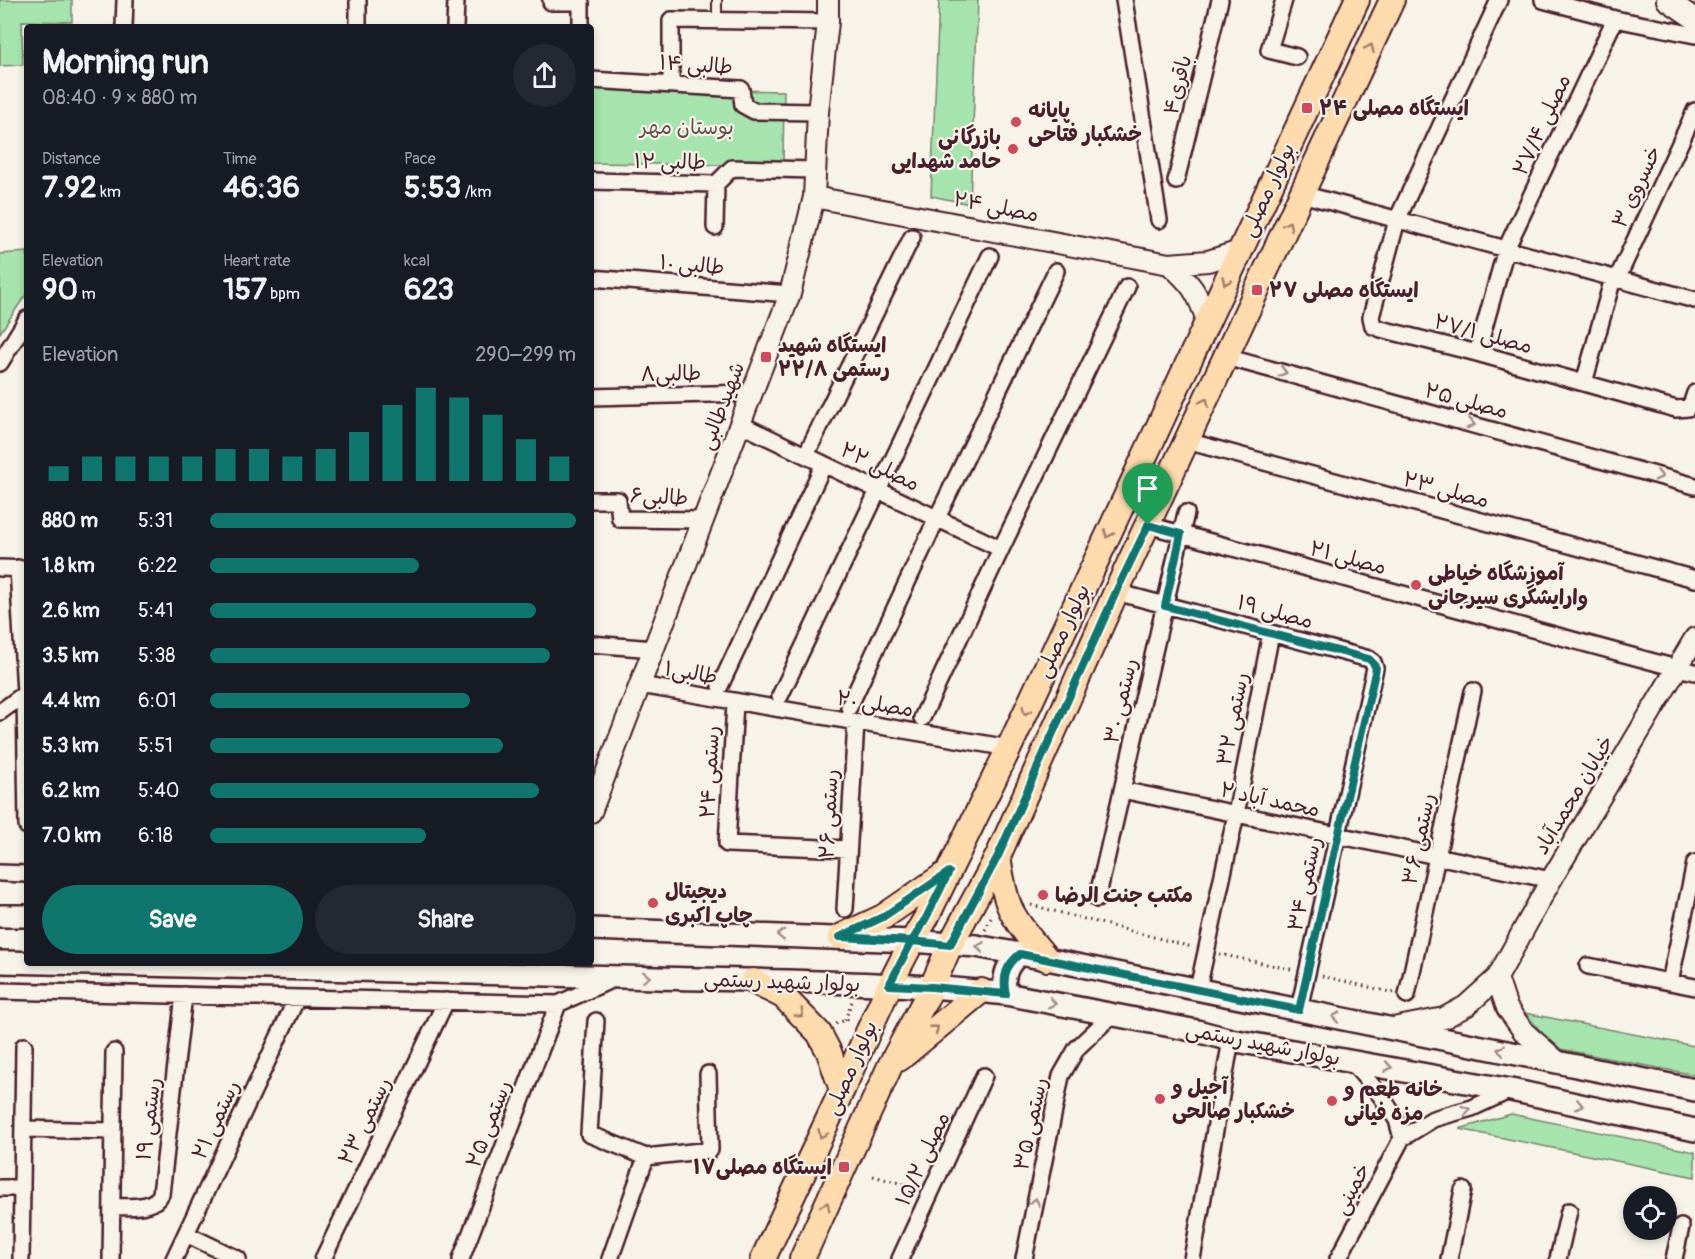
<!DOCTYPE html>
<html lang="en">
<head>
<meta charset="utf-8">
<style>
	:root { --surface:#171b24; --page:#242831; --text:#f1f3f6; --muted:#9ea1a6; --accent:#0f766e }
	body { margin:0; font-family:Pangolin,"Playpen Sans Arabic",sans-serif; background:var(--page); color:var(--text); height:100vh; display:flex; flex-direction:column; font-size:22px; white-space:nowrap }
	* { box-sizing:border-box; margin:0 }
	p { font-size:20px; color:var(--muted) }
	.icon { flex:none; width:33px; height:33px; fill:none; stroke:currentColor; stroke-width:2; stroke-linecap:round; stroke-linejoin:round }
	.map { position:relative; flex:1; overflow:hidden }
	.sheet { position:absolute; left:24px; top:24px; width:570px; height:942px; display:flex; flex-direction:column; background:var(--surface); border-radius:6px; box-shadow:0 3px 9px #0003 }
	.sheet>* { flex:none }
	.fabs { position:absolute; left:1623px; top:1186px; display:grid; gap:12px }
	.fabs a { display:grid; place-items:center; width:54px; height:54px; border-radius:50%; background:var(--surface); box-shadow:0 3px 9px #0003; font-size:30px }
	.pin { position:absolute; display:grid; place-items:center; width:51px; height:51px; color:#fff; margin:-62px -26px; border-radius:50% 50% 50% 0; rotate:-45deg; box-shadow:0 0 6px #0007 }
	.pin .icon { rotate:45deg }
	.round { display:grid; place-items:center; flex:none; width:63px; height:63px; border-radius:32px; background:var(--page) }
	.headline { display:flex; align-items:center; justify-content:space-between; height:102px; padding:0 18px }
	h1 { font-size:33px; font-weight:800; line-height:45px }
	.metrics { display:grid; grid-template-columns:repeat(3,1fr); gap:9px; height:102px; padding:6px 18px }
	.metrics div { display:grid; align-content:center }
	.metrics b { font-size:30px; font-weight:800 }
	.metrics small { font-size:16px; font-weight:400 }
	.metrics p { font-size:16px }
	.chart { height:168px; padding:12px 18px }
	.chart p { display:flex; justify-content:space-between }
	.chart svg { width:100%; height:108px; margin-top:6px; stroke:var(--accent); stroke-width:6 }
	.cta { display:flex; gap:12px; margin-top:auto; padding:12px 18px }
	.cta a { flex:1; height:69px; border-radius:36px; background:var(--accent); color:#fff; font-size:24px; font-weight:800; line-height:69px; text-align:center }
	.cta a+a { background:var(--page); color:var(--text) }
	ul { padding:0 18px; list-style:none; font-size:20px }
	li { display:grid; grid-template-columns:96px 72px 1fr; align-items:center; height:45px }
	li i { height:15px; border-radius:8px; background:var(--accent) }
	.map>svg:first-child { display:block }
</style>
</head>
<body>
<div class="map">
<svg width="1695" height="1259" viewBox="0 0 1695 1259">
	<rect width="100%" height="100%" fill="#f7f3e8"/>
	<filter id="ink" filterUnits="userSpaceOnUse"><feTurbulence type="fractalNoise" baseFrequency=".0167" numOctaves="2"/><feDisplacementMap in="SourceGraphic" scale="12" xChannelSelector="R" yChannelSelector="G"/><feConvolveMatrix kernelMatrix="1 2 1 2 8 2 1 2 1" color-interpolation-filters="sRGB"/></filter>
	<g filter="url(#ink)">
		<path fill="#a5e4ac" stroke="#78826c" stroke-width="1.5" d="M0,0H72V22L22,21L23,65L0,66Z
			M939,0H978L970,204L931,196Z
			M591,88L784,91L783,166L591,163Z
			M27,252V293L0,333V254Z
			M1525,1013L1695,1046V1075L1555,1048Z
			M1511,1114L1695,1152V1177L1459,1129Z"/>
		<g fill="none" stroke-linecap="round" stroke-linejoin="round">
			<defs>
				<path id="service" d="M717,20V0"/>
				<path id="minor" d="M551,0V2H581V27
					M1124,0L1159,220
					M1284,0L1269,50L1297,57
					M1499,0L1397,220L1371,317L1373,326L1381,329L1477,353L1676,409L1688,408L1692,402L1695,393
					M1543,0L1615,19L1695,35
					M124,27L125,0
					M358,27V0
					M455,27L456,0
					M591,80L741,89L743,105L754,111L818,112
					M671,84V20L828,22
					M591,181L716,184L732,168L814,170
					M1176,181L1220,0
					M1302,194L1695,300
					M715,227L716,184
					M591,278L790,294
					M1617,279L1695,111
					M1477,353L1506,249L1615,19
					M1226,357L1695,486
					M0,363L27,319
					M1584,383L1613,278
					M591,397L752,393
					M740,424L1001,549
					M1187,441L1695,579
					M806,455L912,237
					M591,500H618L620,519L703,520
					M1148,525L1676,668L1695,672
					M0,568L27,569
					M18,568L25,693L27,826
					M1116,592L1369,659L1373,662L1375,668L1299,1009
					M591,644L654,649
					M640,685L1009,748
					M720,686L824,464
					M780,696L990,256
					M735,703L727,844L848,849
					M849,707L937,518L1056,271
					M0,712L27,692
					M922,718L1001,549L1127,287
					M1122,790L1551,880
					M0,873L27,874
					M1097,899L1186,513
					M845,909L856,723
					M1588,966L1695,987
					M1670,982L1695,863
					M1198,989L1236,814L1271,633
					M0,991L558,1004L613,979
					M1407,995L1473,691
					M596,1021L589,1134L646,1157L710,1150L708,1074
					M1351,1061L1381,1096L1397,1120L1402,1138L1433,1119L1472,1108L1511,1090
					M23,1129L113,1131
					M0,1188H22
					M112,1207C128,1206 153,1210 161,1194L184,995
					M186,1234L238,1259
					M21,1259L24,1046
					M111,1259L114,1052
					M174,1259L297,998
					M323,1259L446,1001
					M461,1259L558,1004
					M610,1259L646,1157
					M900,1259L984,1076
					M1024,1259L1061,1076L1077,1048L1112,1015
					M1192,1259L1231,1040
					M1338,1259L1402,1138
					M1449,1259L1463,1190
					M1558,1259L1569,1211
					M1674,1259L1681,1227"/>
				<path id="tertiary" d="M1667,0L1695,19
					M814,197L1169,264L1208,261L1240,251
					M1169,264C1191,283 1198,293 1207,321
					M591,812L790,294L814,197L818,112L828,22V0
					M1497,978L1507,1008L1524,1032L1558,1062
					M1393,1028L1444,1018L1466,1006L1497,978L1551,880L1695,638"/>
				<path id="secondary" d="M0,916H27
					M591,929L912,941L976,946L1047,959L1695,1090
					M0,962C219,967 439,971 658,978C774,981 891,981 1006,994L1197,1031L1231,1040L1511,1090L1695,1130
					M1006,994C1002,977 1006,965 1020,954"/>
				<path id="primary" d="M998,856C1001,874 1003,892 1010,908C1018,926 1034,943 1047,959
					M840,937L883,917L944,875
					M753,981L783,996L819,1033L829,1052L842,1090
					M899,1059L981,991
					M763,1259C789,1203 816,1146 842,1090C869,1031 893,972 926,918L1009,748L1357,0
					M802,1259L890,1066L932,987L950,945L998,856L1116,592L1392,0"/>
			</defs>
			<use href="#service" stroke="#4a1f2b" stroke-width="12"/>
			<use href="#minor" stroke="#4a1f2b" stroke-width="20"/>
			<use href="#tertiary" stroke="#4a1f2b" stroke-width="24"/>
			<use href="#secondary" stroke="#4a1f2b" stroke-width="26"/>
			<use href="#primary" stroke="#4a1f2b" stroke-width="28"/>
			<path stroke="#4a1f2b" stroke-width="3" stroke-dasharray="1.5 4.5" stroke-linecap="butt" d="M1031,905L1192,947
				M985,930L991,918
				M1219,954L1295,970
				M1322,976L1394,993
				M845,1020L852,1001
				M836,1024L845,1020L853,1019
				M873,1176L918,1188"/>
			<use href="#service" stroke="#f7f3e8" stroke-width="8"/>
			<use href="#minor" stroke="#f7f3e8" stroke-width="15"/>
			<use href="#tertiary" stroke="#f7f3e8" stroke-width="20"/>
			<use href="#secondary" stroke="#f7f3e8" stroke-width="21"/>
			<use href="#primary" stroke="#fddbac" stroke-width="24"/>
		</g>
		<defs><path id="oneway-chevron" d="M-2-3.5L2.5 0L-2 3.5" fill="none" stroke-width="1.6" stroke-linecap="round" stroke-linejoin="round" transform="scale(1.5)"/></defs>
		<g stroke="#a47d6c">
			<use href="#oneway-chevron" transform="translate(1370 48) rotate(-65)"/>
			<use href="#oneway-chevron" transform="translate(1288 225) rotate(-65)"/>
			<use href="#oneway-chevron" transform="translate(1226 281) rotate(115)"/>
			<use href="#oneway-chevron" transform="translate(1205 402) rotate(-65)"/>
			<use href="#oneway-chevron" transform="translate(1108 534) rotate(115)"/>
			<use href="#oneway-chevron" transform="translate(1026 711) rotate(115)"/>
			<use href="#oneway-chevron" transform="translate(800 1014) rotate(46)"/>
			<use href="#oneway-chevron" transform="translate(935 1029) rotate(-39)"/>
			<use href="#oneway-chevron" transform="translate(822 1134) rotate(115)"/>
			<use href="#oneway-chevron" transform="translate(826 1206) rotate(-65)"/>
		</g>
		<g stroke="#a0898a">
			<use href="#oneway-chevron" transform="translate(1283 372) rotate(15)"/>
			<use href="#oneway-chevron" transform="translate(1471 424) rotate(15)"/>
			<use href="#oneway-chevron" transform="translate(1659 476) rotate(15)"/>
			<use href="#oneway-chevron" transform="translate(781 935) rotate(-178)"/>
			<use href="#oneway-chevron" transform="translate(980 947) rotate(-172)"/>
			<use href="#oneway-chevron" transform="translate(646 977) rotate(2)"/>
			<use href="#oneway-chevron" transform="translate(1052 1003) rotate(11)"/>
			<use href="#oneway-chevron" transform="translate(1336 1017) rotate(-169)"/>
			<use href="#oneway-chevron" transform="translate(1501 1050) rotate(-169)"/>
			<use href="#oneway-chevron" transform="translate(1388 1067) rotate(10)"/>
			<use href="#oneway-chevron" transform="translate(1579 1105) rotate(12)"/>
			<use href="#oneway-chevron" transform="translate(1466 1110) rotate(-18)"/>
			<use href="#oneway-chevron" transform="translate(1035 1202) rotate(-78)"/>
		</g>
	</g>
	<g fill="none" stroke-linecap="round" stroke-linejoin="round" filter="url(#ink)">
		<defs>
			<path id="route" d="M1148,525L1116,592L998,856L950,945L912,941L926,918L949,872L883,917L840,937L912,941L889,985L932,987L1006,994C1002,977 1006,965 1020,954L1299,1010L1376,668L1373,663L1369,659L1165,606L1181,534L1148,525"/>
		</defs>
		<use href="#route" stroke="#fff" stroke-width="12"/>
		<use href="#route" stroke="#0f766e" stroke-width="8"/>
	</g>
	<g fill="#d1495b" stroke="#f7f3e8" stroke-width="2">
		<rect x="1301" y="102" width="12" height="12" rx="3"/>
		<circle cx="1016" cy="122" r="6"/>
		<circle cx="1013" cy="149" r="6"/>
		<rect x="1251" y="284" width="12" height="12" rx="3"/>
		<rect x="760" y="351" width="12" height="12" rx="3"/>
		<circle cx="1416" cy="585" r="6"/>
		<circle cx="1043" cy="895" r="6"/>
		<circle cx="653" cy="903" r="6"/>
		<circle cx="1160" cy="1099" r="6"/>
		<circle cx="1332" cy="1101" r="6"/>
		<rect x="838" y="1161" width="12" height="12" rx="3"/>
	</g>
	<g text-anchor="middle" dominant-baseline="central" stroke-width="4.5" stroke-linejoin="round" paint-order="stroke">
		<g font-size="21" fill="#4a1f2b" stroke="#f7f3e8">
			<text transform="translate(696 65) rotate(4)">طالبی ۱۴</text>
			<text transform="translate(1178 85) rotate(-76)">باقری۴</text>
			<text transform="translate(1542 125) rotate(-65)">مصلی ۲۷/۴</text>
			<text transform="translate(670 162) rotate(1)">طالبی ۱۲</text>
			<text transform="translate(1637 187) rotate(-65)">خسروی ۳</text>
			<text transform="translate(1268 190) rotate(-65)">بولوار مصلی</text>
			<text transform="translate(996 207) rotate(11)">مصلی ۲۴</text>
			<text transform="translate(692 265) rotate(5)">طالبی ۱۰</text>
			<text transform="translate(1483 334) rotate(15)">مصلی ۲۷/۱</text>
			<text transform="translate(671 374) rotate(-1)">طالبی۸</text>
			<text transform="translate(1466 401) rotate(15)">مصلی ۲۵</text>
			<text transform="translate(722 406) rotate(-69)">شهیدطالبی</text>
			<text transform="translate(880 467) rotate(26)">مصلی ۲۲</text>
			<text transform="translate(1446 490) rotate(15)">مصلی ۲۳</text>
			<text transform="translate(659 497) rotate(3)">طالبی۶</text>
			<text transform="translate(1348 558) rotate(15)">مصلی ۲۱</text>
			<text transform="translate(1275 612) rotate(15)">مصلی ۱۹</text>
			<text transform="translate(1063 631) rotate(-65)">بولوار مصلی</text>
			<text transform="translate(691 673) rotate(10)">طالبی۱</text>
			<text transform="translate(1121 701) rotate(-77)">رستمی ۳۰</text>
			<text transform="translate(875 704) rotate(9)">مصلی ۲۰</text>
			<text transform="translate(1233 719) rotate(-79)">رستمی ۳۲</text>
			<text transform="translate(710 772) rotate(-87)">رستمی ۲۴</text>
			<text transform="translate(1574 795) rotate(-59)">خیابان محمدآباد</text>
			<text transform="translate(1270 800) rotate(12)">محمد آباد ۲</text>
			<text transform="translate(829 814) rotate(-87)">رستمی ۲۶</text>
			<text transform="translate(1419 839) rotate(-78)">رستمی ۳۶</text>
			<text transform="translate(1305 884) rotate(-78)">رستمی ۳۴</text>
			<text transform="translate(782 982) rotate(2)">بولوار شهید رستمی</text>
			<text transform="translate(1263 1044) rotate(11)">بولوار شهید رستمی</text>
			<text transform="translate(851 1068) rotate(-66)">بولوار مصلی</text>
			<text transform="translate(149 1119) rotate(-83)">رستمی ۱۹</text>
			<text transform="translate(216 1120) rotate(-65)">رستمی ۲۱</text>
			<text transform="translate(365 1121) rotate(-64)">رستمی ۲۳</text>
			<text transform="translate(489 1124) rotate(-69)">رستمی ۲۵</text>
			<text transform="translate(1031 1124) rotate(-78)">رستمی ۳۵</text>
			<text transform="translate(923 1159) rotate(-65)">مصلی ۱۵/۲</text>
			<text transform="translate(1352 1189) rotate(-62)">خمینی</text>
		</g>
		<g font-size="21" font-weight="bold" fill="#4a1f2b" stroke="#f7f3e8" text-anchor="start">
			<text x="1319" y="108">ایستگاه مصلی ۲۴</text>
			<text x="1028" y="110">پایانه<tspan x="1028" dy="24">خشکبار فتاحی</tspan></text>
			<text x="1001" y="137" text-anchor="end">بازرگانی<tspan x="1001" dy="24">حامد شهدایی</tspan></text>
			<text x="1269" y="290">ایستگاه مصلی ۲۷</text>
			<text x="778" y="345">ایستگاه شهید<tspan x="778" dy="24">رستمی ۲۲/۸</tspan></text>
			<text x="1428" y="573">آموزشگاه خیاطی<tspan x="1428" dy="24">وارایشگری سیرجانی</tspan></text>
			<text x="665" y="891">دیجیتال<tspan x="665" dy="24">چاپ اکبری</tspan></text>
			<text x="1055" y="895">مكتب جنت الرضا</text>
			<text x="1172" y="1087">آجیل و<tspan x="1172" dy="24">خشکبار صالحی</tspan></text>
			<text x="1344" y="1089">خانه طعم و<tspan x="1344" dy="24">مزه فیانی</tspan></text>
			<text x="832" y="1167" text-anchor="end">ایستگاه مصلی۱۷</text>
		</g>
		<g font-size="21" fill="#61504b" stroke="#f7f3e8">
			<text x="687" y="127">بوستان مهر</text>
		</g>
	</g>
</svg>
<div class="fabs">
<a><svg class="icon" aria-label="locate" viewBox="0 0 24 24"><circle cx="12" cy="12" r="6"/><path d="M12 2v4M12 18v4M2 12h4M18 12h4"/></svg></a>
</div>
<div class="pin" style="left:1148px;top:525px;background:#1e9e55"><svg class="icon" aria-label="arrive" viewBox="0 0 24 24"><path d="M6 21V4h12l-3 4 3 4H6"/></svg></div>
<section class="sheet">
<div class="headline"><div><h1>Morning run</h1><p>08:40 · 9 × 880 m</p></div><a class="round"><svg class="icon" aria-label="share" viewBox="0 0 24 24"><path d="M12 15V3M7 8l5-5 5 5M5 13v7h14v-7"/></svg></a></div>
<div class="metrics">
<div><p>Distance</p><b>7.92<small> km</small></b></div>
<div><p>Time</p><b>46:36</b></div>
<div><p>Pace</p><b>5:53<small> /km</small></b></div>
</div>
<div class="metrics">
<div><p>Elevation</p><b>90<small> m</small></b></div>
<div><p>Heart rate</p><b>157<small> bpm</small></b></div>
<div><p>kcal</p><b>623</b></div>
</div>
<div class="chart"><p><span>Elevation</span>290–299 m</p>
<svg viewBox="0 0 160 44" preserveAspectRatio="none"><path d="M5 44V38M15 44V34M25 44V34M35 44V34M45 44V34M55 44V31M65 44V31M75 44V34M85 44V31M95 44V24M105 44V13M115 44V6M125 44V10M135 44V17M145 44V27M155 44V34"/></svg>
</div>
<ul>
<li><b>880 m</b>5:31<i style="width:100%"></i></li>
<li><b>1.8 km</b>6:22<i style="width:57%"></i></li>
<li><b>2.6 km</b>5:41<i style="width:89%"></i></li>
<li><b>3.5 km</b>5:38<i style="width:93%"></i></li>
<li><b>4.4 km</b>6:01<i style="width:71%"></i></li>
<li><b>5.3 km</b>5:51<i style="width:80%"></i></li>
<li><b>6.2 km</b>5:40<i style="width:90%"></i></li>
<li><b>7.0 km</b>6:18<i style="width:59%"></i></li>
</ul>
<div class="cta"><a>Save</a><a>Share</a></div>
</section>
</div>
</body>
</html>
